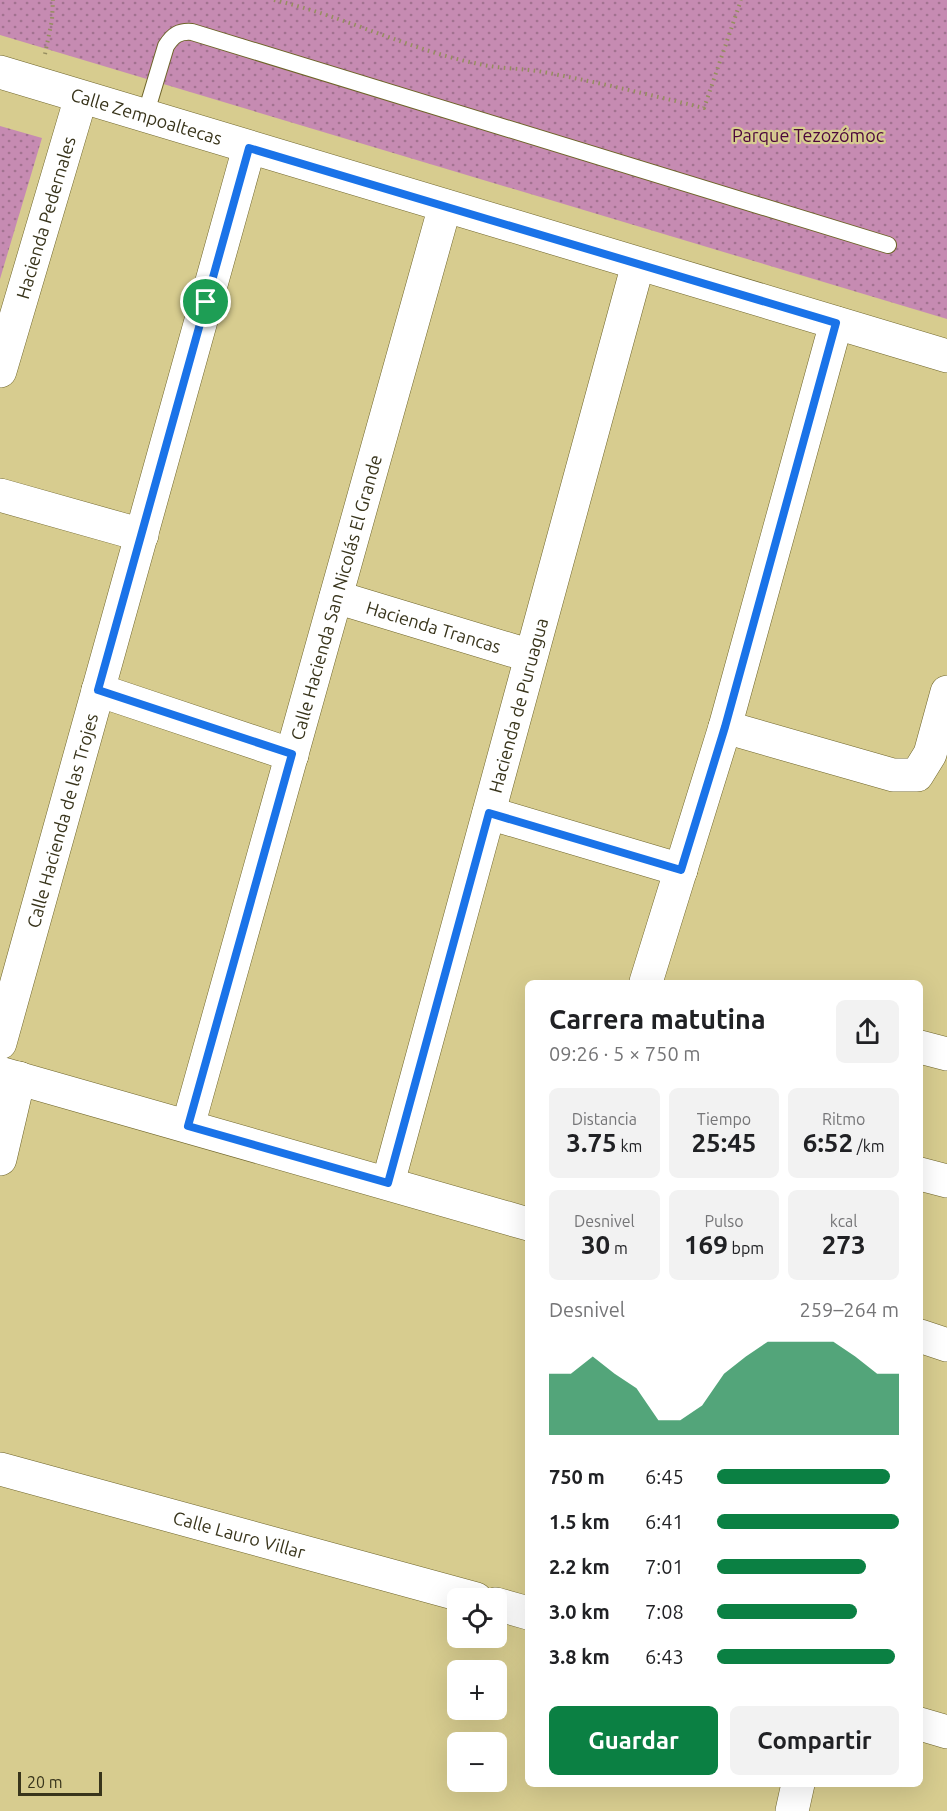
<!DOCTYPE html>
<html lang="es">
<head>
<meta charset="utf-8">
<style>
	:root { --surface:#fff; --page:#f2f2f2; --text:#202124; --muted:#757577; --accent:#0b8043 }
	body { margin:0; font-family:Ubuntu,sans-serif; background:var(--page); color:var(--text); height:100vh; display:flex; flex-direction:column; font-size:22px; white-space:nowrap }
	* { box-sizing:border-box; margin:0 }
	p { font-size:20px; color:var(--muted) }
	.icon { flex:none; width:33px; height:33px; fill:none; stroke:currentColor; stroke-width:2; stroke-linecap:round; stroke-linejoin:round }
	.map { position:relative; flex:1; overflow:hidden }
	.sheet { position:absolute; left:525px; top:980px; width:398px; height:807px; display:flex; flex-direction:column; background:var(--surface); border-radius:9px; box-shadow:0 6px 24px #0002 }
	.sheet>* { flex:none }
	.fabs { position:absolute; left:447px; top:1588px; display:grid; gap:12px }
	.fabs a { display:grid; place-items:center; width:60px; height:60px; border-radius:9px; background:var(--surface); box-shadow:0 6px 24px #0002; font-size:30px }
	.scale { position:absolute; left:18px; bottom:15px; width:84px; box-sizing:border-box; padding-left:6px; border:3px solid #38341b; border-top:0; font-size:16px; line-height:21px; white-space:nowrap; color:#38341b; -webkit-text-stroke:4px #d7cc8f; paint-order:stroke }
	.pin { position:absolute; display:grid; place-items:center; width:51px; height:51px; color:#fff; margin:-26px; border:3px solid #fff; border-radius:50%; box-shadow:0 2px 6px #0007 }
	.round { display:grid; place-items:center; flex:none; width:63px; height:63px; border-radius:9px; background:var(--page) }
	.headline { display:flex; align-items:center; justify-content:space-between; height:102px; padding:0 24px }
	h1 { font-size:27px; font-weight:600; line-height:45px }
	.figures { display:grid; grid-template-columns:repeat(3,1fr); gap:9px; height:102px; padding:6px 24px }
	.figures div { display:grid; align-content:center; border-radius:9px; background:var(--page); text-align:center }
	.figures b { font-size:26px; font-weight:600 }
	.figures small { font-size:16px; font-weight:400 }
	.figures p { font-size:16px }
	.chart { height:168px; padding:12px 24px }
	.chart p { display:flex; justify-content:space-between }
	.chart svg { width:100%; height:108px; margin-top:6px; fill:var(--accent); opacity:.7 }
	.action { display:flex; gap:12px; margin-top:auto; padding:12px 24px }
	.action a { flex:1; height:69px; border-radius:9px; background:var(--accent); color:#fff; font-size:24px; font-weight:600; line-height:69px; text-align:center }
	.action a+a { background:var(--page); color:var(--text) }
	ul { padding:0 24px; list-style:none; font-size:20px }
	li { display:grid; grid-template-columns:96px 72px 1fr; align-items:center; height:45px }
	li i { height:15px; border-radius:8px; background:var(--accent) }
	.map>svg:first-child { display:block }
</style>
</head>
<body>
<div class="map">
<svg width="947" height="1811" viewBox="0 0 947 1811">
	<defs>
		<pattern id="park-dots" width="8" height="8" patternUnits="userSpaceOnUse" patternTransform="scale(1.5)"><rect width="8" height="8" fill="#c68bb2"/><path d="M2 2h.1M6 6h.1" fill="none" stroke="#a27290" stroke-width="1.8" stroke-linecap="round"/></pattern>
	</defs>
	<rect width="100%" height="100%" fill="#d7cc8f"/>
	<path fill="url(#park-dots)" d="M0,0H947V319L0,35Z
		M0,126L42,138L0,279Z"/>
	<g fill="none" stroke-linecap="round" stroke-linejoin="round">
		<defs>
			<path id="lane" d="M145,116L166,46C173,35 179,31 192,32L888,245"/>
			<g id="street">
				<path id="s1" d="M0,371L81,97"/>
				<path d="M0,495L142,535"/>
				<path id="s2" d="M336,597L531,656"/>
				<path d="M98,690L292,755"/>
				<path d="M725,727L893,775H917L930,754L947,692"/>
				<path d="M489,813L681,870"/>
				<path d="M646,982L725,727L836,323"/>
				<path id="s3" d="M0,1043L249,148"/>
				<path d="M920,1047L947,1054"/>
				<path d="M0,1073L528,1224"/>
				<path id="s4" d="M188,1126L445,206"/>
				<path d="M0,1159L19,1078"/>
				<path d="M920,1174L947,1181"/>
				<path id="s5" d="M388,1183L638,264"/>
				<path d="M920,1336L947,1345"/>
				<path id="s6" d="M0,1469L476,1599"/>
				<path d="M496,1604L528,1613"/>
				<path d="M920,1724L947,1732"/>
				<path d="M792,1811L798,1784"/>
			</g>
			<g id="secondary">
				<path id="s7" d="M0,72L947,356"/>
			</g>
		</defs>
		<use href="#lane" stroke="#6e6429" stroke-width="18"/>
		<use href="#street" stroke="#6e6429" stroke-width="34"/>
		<use href="#secondary" stroke="#6e6429" stroke-width="34"/>
		<path stroke="#968e60" stroke-width="4" stroke-dasharray="1.5 4.5" stroke-linecap="butt" d="M274,0C344,16 409,50 479,64C500,69 522,68 543,72C597,82 651,95 704,108L741,0
			M45,54L52,20L53,0"/>
		<use href="#lane" stroke="#fff" stroke-width="16"/>
		<use href="#street" stroke="#fff" stroke-width="33"/>
		<use href="#secondary" stroke="#fff" stroke-width="33"/>
	</g>
	<g fill="none" stroke-linecap="round" stroke-linejoin="round">
		<defs>
			<path id="route" d="M249,148L836,323L725,727L681,870L489,813L388,1183L188,1126L292,754L98,690Z"/>
		</defs>
		<use href="#route" stroke="#fff" stroke-width="12"/>
		<use href="#route" stroke="#1a73e8" stroke-width="8"/>
	</g>
	<g text-anchor="middle" dominant-baseline="central" stroke-width="4.5" stroke-linejoin="round" paint-order="stroke">
		<g font-size="18" fill="#38341b" stroke="#d7cc8f">
			<text stroke="none"><textPath href="#s7" startOffset="153">Calle Zempoaltecas</textPath></text>
			<text stroke="none"><textPath href="#s1" startOffset="160">Hacienda Pedernales</textPath></text>
			<text stroke="none"><textPath href="#s4" startOffset="549">Calle Hacienda San Nicolás El Grande</textPath></text>
			<text stroke="none"><textPath href="#s2" startOffset="102">Hacienda Trancas</textPath></text>
			<text stroke="none"><textPath href="#s5" startOffset="495">Hacienda de Puruagua</textPath></text>
			<text stroke="none"><textPath href="#s3" startOffset="231">Calle Hacienda de las Trojes</textPath></text>
			<text stroke="none"><textPath href="#s6" startOffset="248">Calle Lauro Villar</textPath></text>
		</g>
		<g font-size="18" fill="#4c083c" stroke="#d7cc8f">
			<text x="808" y="135">Parque Tezozómoc</text>
		</g>
	</g>
</svg>
<div class="fabs">
<a><svg class="icon" aria-label="locate" viewBox="0 0 24 24"><circle cx="12" cy="12" r="6"/><path d="M12 2v4M12 18v4M2 12h4M18 12h4"/></svg></a>
<a>+</a>
<a>−</a>
</div>
<div class="scale">20 m</div>
<div class="pin" style="left:206px;top:302px;background:#1e9e55"><svg class="icon" aria-label="arrive" viewBox="0 0 24 24"><path d="M6 21V4h12l-3 4 3 4H6"/></svg></div>
<section class="sheet">
<div class="headline"><div><h1>Carrera matutina</h1><p>09:26 · 5 × 750 m</p></div><a class="round"><svg class="icon" aria-label="share" viewBox="0 0 24 24"><path d="M12 15V3M7 8l5-5 5 5M5 13v7h14v-7"/></svg></a></div>
<div class="figures">
<div><p>Distancia</p><b>3.75<small> km</small></b></div>
<div><p>Tiempo</p><b>25:45</b></div>
<div><p>Ritmo</p><b>6:52<small> /km</small></b></div>
</div>
<div class="figures">
<div><p>Desnivel</p><b>30<small> m</small></b></div>
<div><p>Pulso</p><b>169<small> bpm</small></b></div>
<div><p>kcal</p><b>273</b></div>
</div>
<div class="chart"><p><span>Desnivel</span>259–264 m</p>
<svg viewBox="0 0 160 44" preserveAspectRatio="none"><path d="M0 44V19L10 19L20 12L30 19L40 25L50 38L60 38L70 32L80 19L90 12L100 6L110 6L120 6L130 6L140 12L150 19L160 19V44z"/></svg>
</div>
<ul>
<li><b>750 m</b>6:45<i style="width:95%"></i></li>
<li><b>1.5 km</b>6:41<i style="width:100%"></i></li>
<li><b>2.2 km</b>7:01<i style="width:82%"></i></li>
<li><b>3.0 km</b>7:08<i style="width:77%"></i></li>
<li><b>3.8 km</b>6:43<i style="width:98%"></i></li>
</ul>
<div class="action"><a>Guardar</a><a>Compartir</a></div>
</section>
</div>
</body>
</html>
